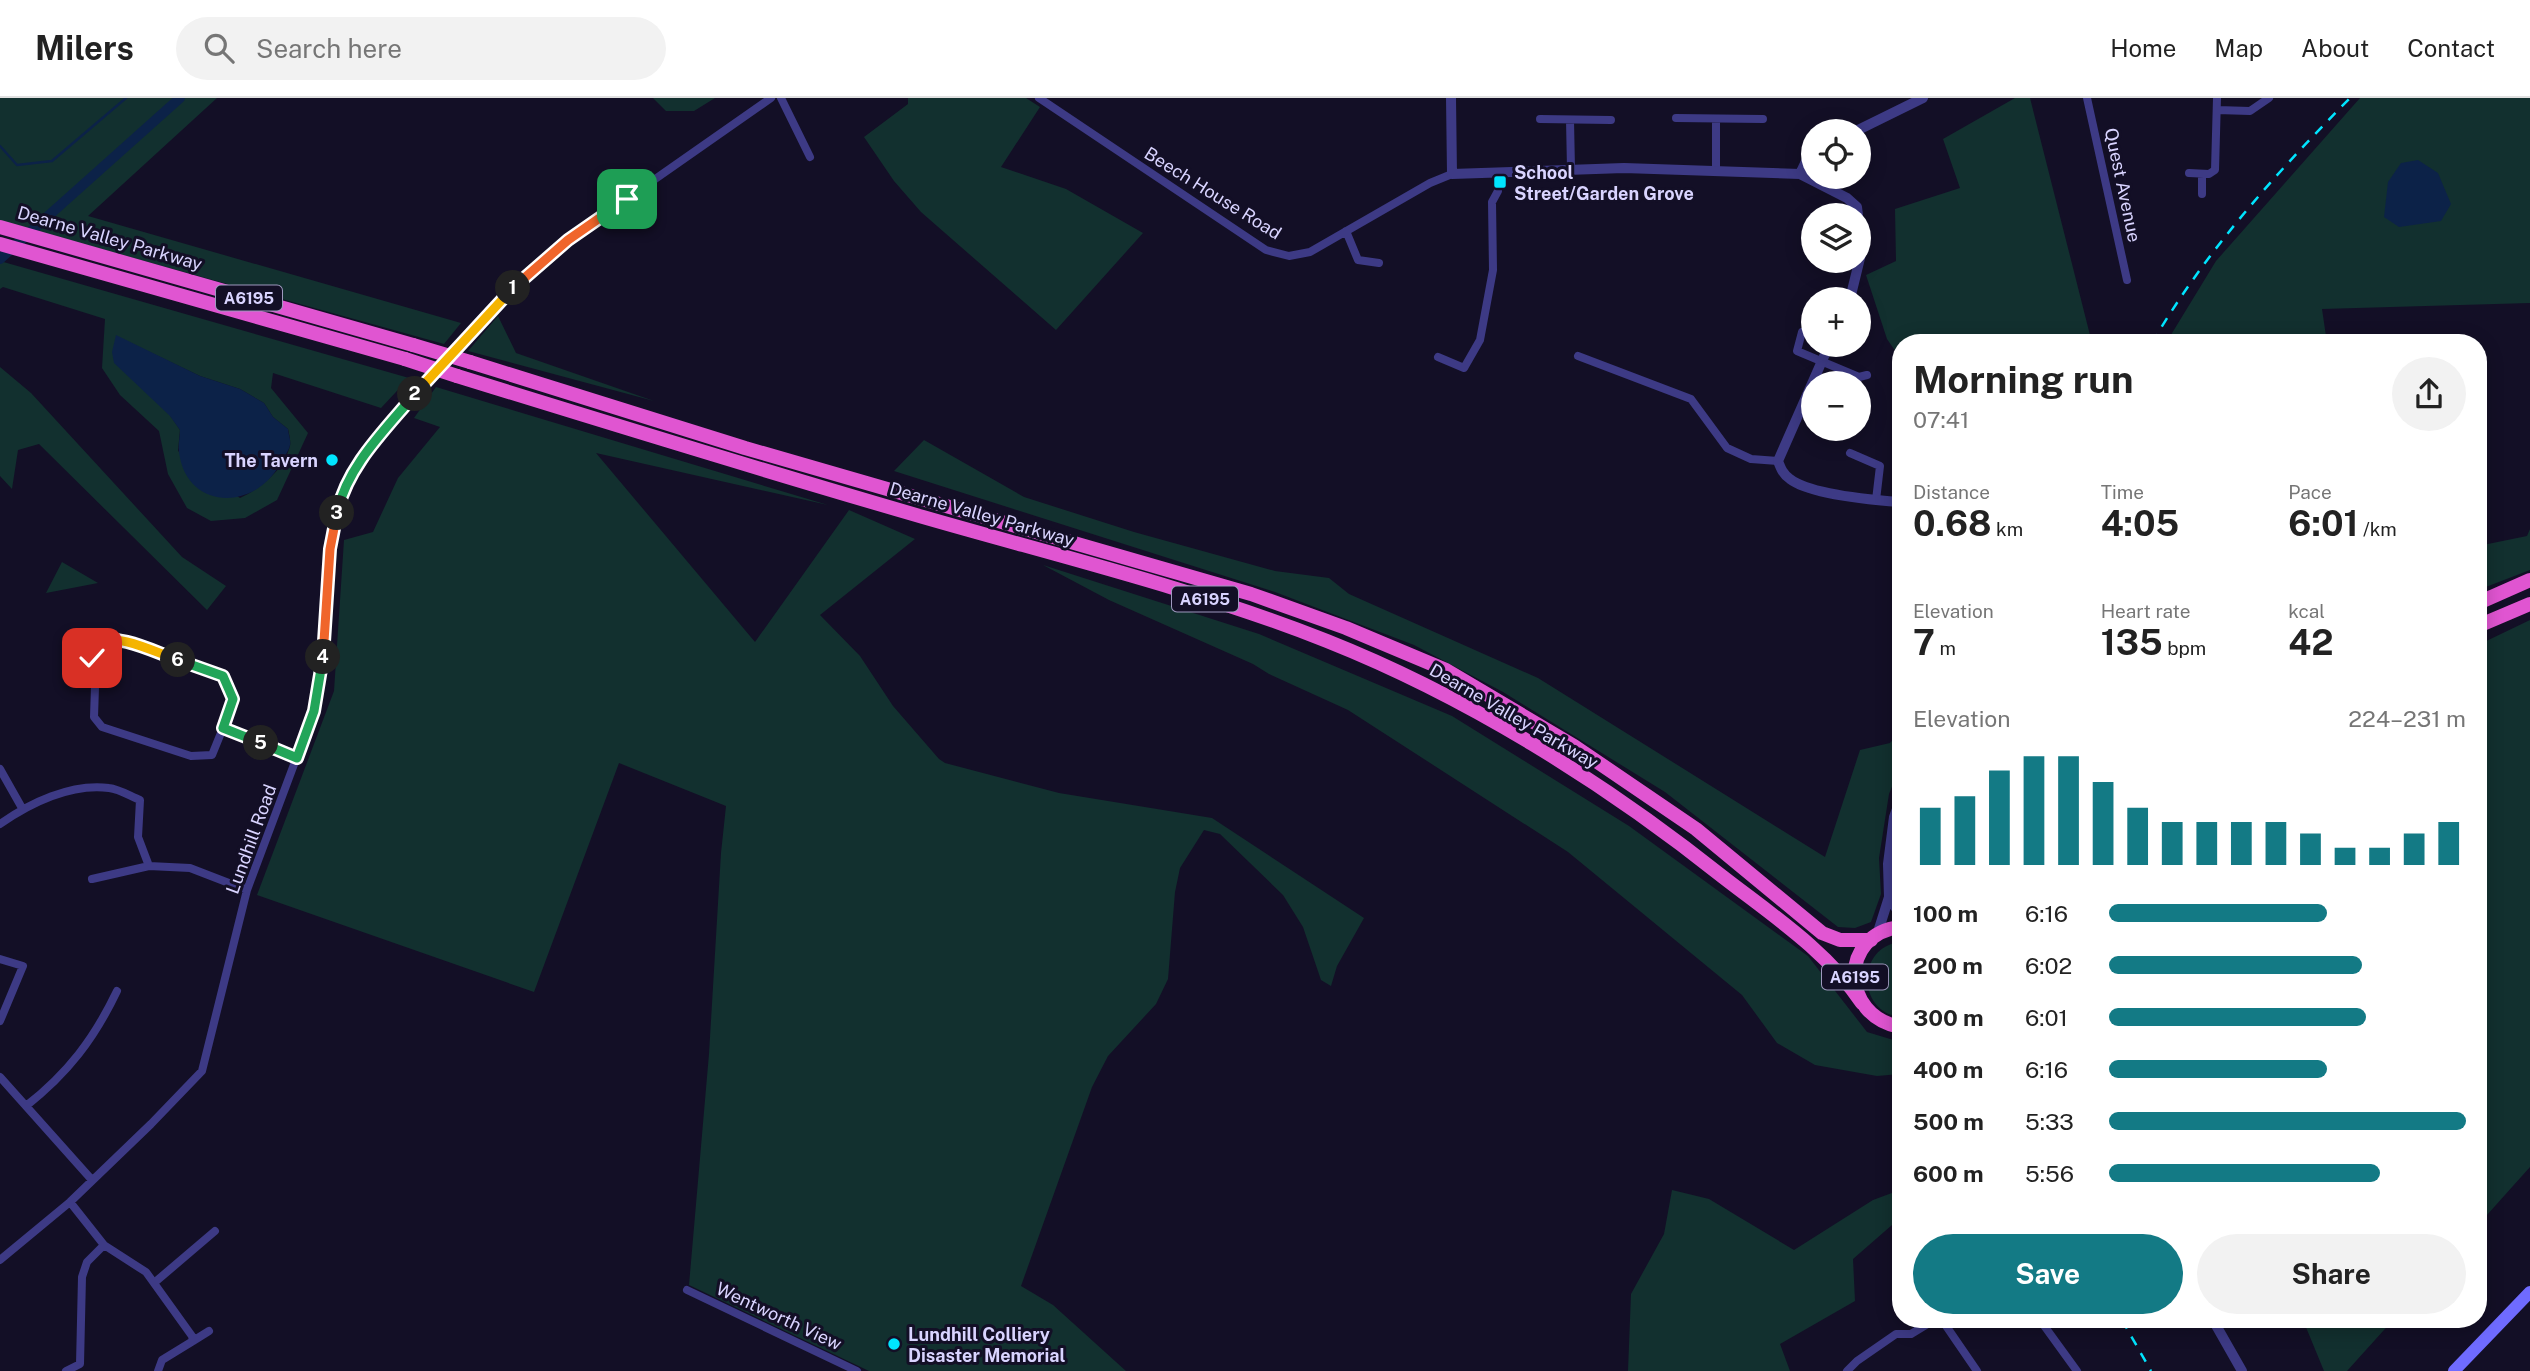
<!DOCTYPE html>
<html lang="en">
<head>
<meta charset="utf-8">
<style>
	:root { --surface:#fff; --page:#f2f2f2; --text:#222; --muted:#767676; --line:#e0e0e0; --accent:#137a85 }
	body { margin:0; font-family:"Public Sans",sans-serif; background:var(--page); color:var(--text); height:100vh; display:flex; flex-direction:column; font-size:26px; white-space:nowrap }
	* { box-sizing:border-box; margin:0 }
	p { font-size:23px; color:var(--muted) }
	.icon { flex:none; width:38px; height:38px; fill:none; stroke:currentColor; stroke-width:2; stroke-linecap:round; stroke-linejoin:round }
	.map { position:relative; flex:1; overflow:hidden }
	.panel { position:absolute; left:1892px; top:236px; width:595px; height:994px; display:flex; flex-direction:column; background:var(--surface); border-radius:28px; box-shadow:0 4px 18px #0003 }
	.panel>* { flex:none }
	.controls { position:absolute; left:1801px; top:21px; display:grid; gap:14px }
	.controls a { display:grid; place-items:center; width:70px; height:70px; border-radius:50%; background:var(--surface); box-shadow:0 4px 18px #0003; font-size:35px }
	.pin { position:absolute; display:grid; place-items:center; width:60px; height:60px; color:#fff; margin:-30px; border-radius:14px; box-shadow:0 4px 10px #0006 }
	.km { position:absolute; width:35px; height:35px; margin:-18px; border-radius:50%; background:#222; color:#fff; font-size:19px; line-height:35px; text-align:center }
	.round { display:grid; place-items:center; flex:none; width:74px; height:74px; border-radius:37px; background:var(--page) }
	.summary { display:flex; align-items:center; justify-content:space-between; height:119px; padding:0 21px }
	h1 { font-size:38px; font-weight:700; line-height:52px }
	.metrics { display:grid; grid-template-columns:repeat(3,1fr); gap:10px; height:119px; padding:7px 21px }
	.metrics div { display:grid; align-content:center }
	.metrics b { font-size:35px; font-weight:700 }
	.metrics small { font-size:19px; font-weight:400 }
	.metrics p { font-size:19px }
	.chart { height:196px; padding:14px 21px }
	.chart p { display:flex; justify-content:space-between }
	.chart svg { width:100%; height:126px; margin-top:7px; stroke:var(--accent); stroke-width:6 }
	.button { display:flex; gap:14px; margin-top:auto; padding:14px 21px }
	.button a { flex:1; height:80px; border-radius:42px; background:var(--accent); color:#fff; font-size:28px; font-weight:700; line-height:80px; text-align:center }
	.button a+a { background:var(--page); color:var(--text) }
	ul { padding:0 21px; list-style:none; font-size:23px }
	li { display:grid; grid-template-columns:112px 84px 1fr; align-items:center; height:52px }
	li i { height:18px; border-radius:9px; background:var(--accent) }
	header { display:flex; align-items:center; gap:42px; box-sizing:border-box; height:98px; padding:0 35px; background:var(--surface); border-bottom:2px solid var(--line) }
	header strong { font-size:33px }
	nav { display:flex; gap:38px; margin-inline-start:auto; font-size:24px }
	.search { width:490px; height:63px; background:var(--page); display:flex; align-items:center; gap:18px; box-sizing:border-box; padding:0 24px; border-radius:38px; color:var(--muted); font-size:26px }
	.map>svg:first-child { display:block }
</style>
</head>
<body>
<header>
<strong>Milers</strong>
<div class="search"><svg class="icon" aria-label="search" viewBox="0 0 24 24"><circle cx="10" cy="10" r="6"/><path d="M15 15l6 6"/></svg>Search here</div>
<nav><a>Home</a><a>Map</a><a>About</a><a>Contact</a></nav>
</header>
<div class="map">
<svg width="2530" height="1273" viewBox="0 0 2530 1273">
	<rect width="100%" height="100%" fill="#130f26"/>
	<path fill="#12302f" fill-rule="evenodd" d="M0,0H217L88,118L461,225L444,246L0,123Z
		M653,0H715L694,13H666Z
		M908,0H1026L1040,9L1001,69L1066,91L1143,135L1056,232L921,114L894,83L864,39L908,6Z
		M2015,0H2030L2092,245H1900V260L1887,241L1866,177L1896,163L1895,111L1960,90L1943,41Z
		M2360,0H2530V205L2322,211L2327,245H2166L2216,163Z
		M0,163L409,280L381,310L273,275L271,290L308,335L277,402L245,420L211,423L187,410L168,376L159,333L120,297L102,270L105,221L3,189L0,191ZM116,238L200,278L240,291L264,305L273,319L288,331C289,336 291,343 290,348C284,372 261,390 240,400L178,353L180,332Z
		M498,218L516,255L654,303L468,253Z
		M0,269L31,295L182,459L226,488L207,512L39,346L18,352L12,391L0,378Z
		M436,289L828,407L596,355L755,544L849,412L915,441L820,517L860,558L893,608L939,661L945,665L1059,695L1212,720L1364,820L1337,868L1331,888L1321,882L1303,829L1283,797L1220,736L1204,732L1180,770L1175,794L1168,881L1156,906L1108,958L1092,989L1021,1188L1053,1207L1126,1273H869L689,1187L709,956L721,755L726,708L619,665L534,894L257,797L334,593L344,442L373,434L398,380L440,329L414,320Z
		M924,342L1024,399L1134,434L1275,473L1329,480L1349,496L1538,580L1825,759L1860,652L1890,645L1900,634V669L1889,696L1879,760L1881,796L1871,824L1855,830L1838,829L1665,694L1503,594L1414,547L1275,494L894,373Z
		M2530,431V472L2478,492V448L2527,438Z
		M62,464L98,485L46,495Z
		M1043,467L1259,536L1452,618L1629,728L1808,858L1867,934L1900,944V976L1877,978L1815,967L1777,945L1742,897L1568,754L1348,612L1269,576L1253,566L1109,502Z
		M2530,522V1069L2478,1127V547Z
		M1900,844V919C1856,913 1857,849 1900,844Z
		M1672,1092L1709,1101L1794,1152L1873,1102L1900,1092V1120L1853,1161L1855,1203L1780,1246L1790,1273H1628L1631,1196L1664,1136Z
		M2303,1222H2393L2347,1273H2324Z"/>
	<path fill="#0c2248" d="M2418,62L2438,75L2451,106L2441,123L2399,129L2384,119L2388,84L2401,65Z
		M116,237L200,278L240,291L264,305L273,319L288,331C288,335 291,342 290,347C289,353 283,360 280,366C254,414 186,412 179,354C178,347 180,339 180,332L170,318L114,265L112,254Z"/>
	<g fill="none" stroke-linecap="round" stroke-linejoin="round">
		<path stroke="#0c2248" stroke-width="2.5" d="M0,48L17,67L52,63L126,0"/>
		<path stroke="#0c2248" stroke-width="10" d="M0,161L180,0"/>
		<path stroke="#3d3a85" stroke-width="8" d="M781,0L810,59
			M1039,0L1266,152L1289,158L1310,154L1430,85L1452,76
			M2087,0L2127,182
			M2217,12L2250,13L2269,0
			M1676,20L1763,21
			M1540,21L1611,22
			M1716,21V72
			M1570,22L1571,71
			M2189,75L2209,76L2215,72L2217,0
			M2202,96V76
			M1346,133L1358,162L1379,165
			M1802,234L1797,253L1859,279L1867,277
			M1578,258L1691,301L1727,350L1751,361L1778,363
			M1438,259L1464,270L1480,242L1493,172L1492,104L1498,93V75
			M1850,355L1880,368L1876,402
			M223,630L212,657L191,658L102,629L94,619L95,589L92,560L88,552L91,543L106,539L127,544L223,578L233,601L223,630L297,660
			M0,671L22,710
			M0,726C30,705 71,685 109,690C119,691 130,698 140,702L138,739L149,768L190,770L247,792
			M92,781L149,768
			M0,861L23,868L0,923
			M0,979L92,1082
			M26,1008C68,975 94,941 117,893
			M70,1104L104,1147L146,1174L192,1238L193,1243L162,1262L158,1273
			M1900,1152V1153
			M0,1162L70,1104L151,1026L202,973L247,792L314,613L325,549L330,451L341,399L358,364L419,291L510,193L568,142L771,0
			M154,1185L215,1133
			M687,1192L857,1273
			M1942,1222L1977,1273
			M2040,1222L2077,1273
			M193,1243L209,1233
			M66,1273L80,1266L82,1179L87,1164L104,1147
			M1847,1273L1857,1263L1896,1236H1911L1934,1222"/>
		<path stroke="#3d3a85" stroke-width="10" d="M1451,0L1452,76L1624,70L1800,76L1847,100L1857,109L1858,117
			M1856,33L1923,0
			M1800,76L1809,57L1813,55
			M1850,201L1861,156L1858,126
			M1829,247L1778,363C1781,371 1783,376 1790,381C1811,397 1873,402 1900,404
			M1889,799L1900,817
			M1877,837L1889,799L1888,766L1894,719L1900,703
			M2213,1222L2242,1273"/>
		<path stroke="#6f6bff" stroke-width="12" d="M2454,1273L2530,1194"/>
		<path stroke="#e055d1" stroke-width="14" d="M0,129L413,247
			M0,146L405,261
			M470,264L745,350L1251,496L1346,530L1446,572L1574,648L1696,731L1822,835L1840,842H1871
			M457,278C612,326 767,374 923,419C1058,458 1196,491 1327,543C1468,599 1605,685 1723,779C1772,817 1827,853 1862,905
			M2478,505L2530,482
			M2478,528L2530,506
			M1900,829C1839,836 1840,918 1900,929"/>
		<path stroke="#00e5ff" stroke-width="2.5" stroke-dasharray="10 9" stroke-linecap="butt" d="M2152,245C2205,154 2276,75 2350,0
			M2122,1222L2151,1273"/>
		<path stroke="#e055d1" stroke-width="14" d="M413,247L470,264
			M405,261L457,278"/>
	</g>
	<g fill="none" stroke-linecap="round" stroke-linejoin="round">
		<defs>
			<path id="split-1" d="M513,190L568,142L627,101"/>
			<path id="split-2" d="M415,296L513,190"/>
			<path id="split-3" d="M337,415C347,368 385,332 415,296"/>
			<path id="split-4" d="M323,559L330,451L337,415"/>
			<path id="split-5" d="M261,645L297,660L314,613L323,559"/>
			<path id="split-6" d="M178,562L223,578L233,601L223,630L261,645"/>
			<path id="split-7" d="M92,560L88,552L92,543C121,536 150,552 178,562"/>
		</defs>
		<use href="#split-1" stroke="#fff" stroke-width="14"/>
		<use href="#split-2" stroke="#fff" stroke-width="14"/>
		<use href="#split-3" stroke="#fff" stroke-width="14"/>
		<use href="#split-4" stroke="#fff" stroke-width="14"/>
		<use href="#split-5" stroke="#fff" stroke-width="14"/>
		<use href="#split-6" stroke="#fff" stroke-width="14"/>
		<use href="#split-7" stroke="#fff" stroke-width="14"/>
		<use href="#split-1" stroke="#f0652b" stroke-width="9"/>
		<use href="#split-2" stroke="#f5b400" stroke-width="9"/>
		<use href="#split-3" stroke="#22a559" stroke-width="9"/>
		<use href="#split-4" stroke="#f0652b" stroke-width="9"/>
		<use href="#split-5" stroke="#22a559" stroke-width="9"/>
		<use href="#split-6" stroke="#22a559" stroke-width="9"/>
		<use href="#split-7" stroke="#f5b400" stroke-width="9"/>
	</g>
	<g fill="#00e5ff" stroke="#130f26" stroke-width="2.5">
		<rect x="1493" y="77" width="14" height="14" rx="3.5"/>
		<circle cx="332" cy="362" r="7"/>
		<circle cx="894" cy="1246" r="7"/>
	</g>
	<g text-anchor="middle" dominant-baseline="central" stroke-width="6" stroke-linejoin="round" paint-order="stroke">
		<g fill="#130f26" stroke="#9e99be" stroke-width="2">
			<rect x="216" y="187.5" width="66" height="25" rx="5"/>
			<rect x="1172" y="488.5" width="66" height="25" rx="5"/>
			<rect x="1822" y="866.5" width="66" height="25" rx="5"/>
		</g>
		<g font-size="16" font-weight="bold" fill="#d9d4ff">
			<text x="249" y="200">A6195</text>
			<text x="1205" y="501">A6195</text>
			<text x="1855" y="879">A6195</text>
		</g>
		<g font-size="18" font-weight="bold" fill="#d9d4ff" stroke="#130f26" text-anchor="start">
			<text x="1514" y="74">School<tspan x="1514" dy="21">Street/Garden Grove</tspan></text>
			<text x="318" y="362" text-anchor="end">The Tavern</text>
			<text x="908" y="1236">Lundhill Colliery<tspan x="908" dy="21">Disaster Memorial</tspan></text>
		</g>
		<g font-size="18" fill="#d9d4ff" stroke="#130f26">
			<text transform="translate(2123 87) rotate(78)">Quest Avenue</text>
			<text transform="translate(1213 95) rotate(32)">Beech House Road</text>
			<text transform="translate(110 140) rotate(16)">Dearne Valley Parkway</text>
			<text transform="translate(982 416) rotate(16)">Dearne Valley Parkway</text>
			<text transform="translate(1514 618) rotate(30)">Dearne Valley Parkway</text>
			<text transform="translate(251 741) rotate(-70)">Lundhill Road</text>
			<text transform="translate(779 1218) rotate(25)">Wentworth View</text>
		</g>
	</g>
</svg>
<div class="controls">
<a><svg class="icon" aria-label="locate" viewBox="0 0 24 24"><circle cx="12" cy="12" r="6"/><path d="M12 2v4M12 18v4M2 12h4M18 12h4"/></svg></a>
<a><svg class="icon" aria-label="layers" viewBox="0 0 24 24"><path d="M12 4l9 5-9 5-9-5zM3 14l9 5 9-5"/></svg></a>
<a>+</a>
<a>−</a>
</div>
<div class="pin" style="left:627px;top:101px;background:#1e9e55"><svg class="icon" aria-label="arrive" viewBox="0 0 24 24"><path d="M6 21V4h12l-3 4 3 4H6"/></svg></div>
<div class="pin" style="left:92px;top:560px;background:#d93025"><svg class="icon" aria-label="check" viewBox="0 0 24 24"><path d="M5 12l5 5 9-10"/></svg></div>
<b class="km" style="left:513px;top:190px">1</b>
<b class="km" style="left:415px;top:296px">2</b>
<b class="km" style="left:337px;top:415px">3</b>
<b class="km" style="left:323px;top:559px">4</b>
<b class="km" style="left:261px;top:645px">5</b>
<b class="km" style="left:178px;top:562px">6</b>
<section class="panel">
<div class="summary"><div><h1>Morning run</h1><p>07:41</p></div><a class="round"><svg class="icon" aria-label="share" viewBox="0 0 24 24"><path d="M12 15V3M7 8l5-5 5 5M5 13v7h14v-7"/></svg></a></div>
<div class="metrics">
<div><p>Distance</p><b>0.68<small> km</small></b></div>
<div><p>Time</p><b>4:05</b></div>
<div><p>Pace</p><b>6:01<small> /km</small></b></div>
</div>
<div class="metrics">
<div><p>Elevation</p><b>7<small> m</small></b></div>
<div><p>Heart rate</p><b>135<small> bpm</small></b></div>
<div><p>kcal</p><b>42</b></div>
</div>
<div class="chart"><p><span>Elevation</span>224–231 m</p>
<svg viewBox="0 0 160 44" preserveAspectRatio="none"><path d="M5 44V24M15 44V20M25 44V11M35 44V6M45 44V6M55 44V15M65 44V24M75 44V29M85 44V29M95 44V29M105 44V29M115 44V33M125 44V38M135 44V38M145 44V33M155 44V29"/></svg>
</div>
<ul>
<li><b>100 m</b>6:16<i style="width:61%"></i></li>
<li><b>200 m</b>6:02<i style="width:71%"></i></li>
<li><b>300 m</b>6:01<i style="width:72%"></i></li>
<li><b>400 m</b>6:16<i style="width:61%"></i></li>
<li><b>500 m</b>5:33<i style="width:100%"></i></li>
<li><b>600 m</b>5:56<i style="width:76%"></i></li>
</ul>
<div class="button"><a>Save</a><a>Share</a></div>
</section>
</div>
</body>
</html>
